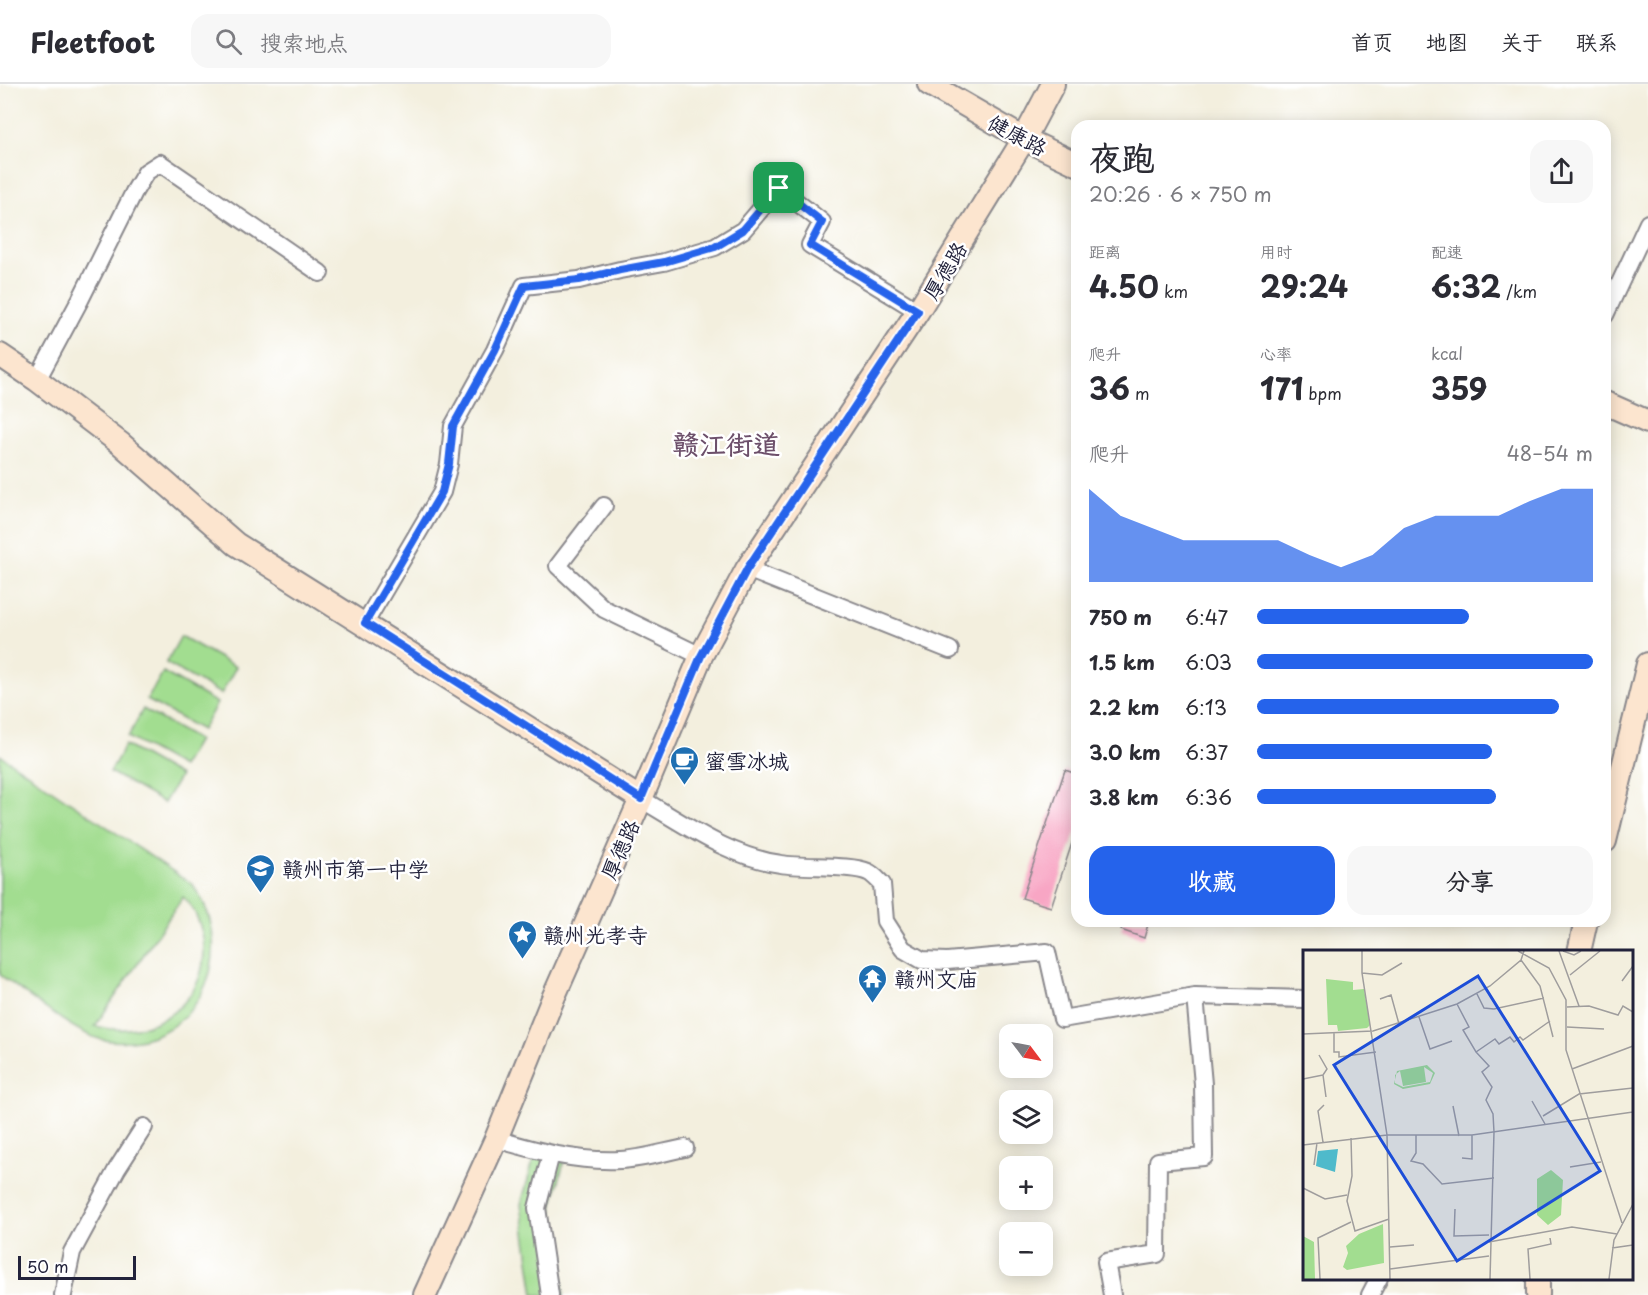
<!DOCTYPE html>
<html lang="zh">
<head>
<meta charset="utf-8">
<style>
	:root { --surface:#fff; --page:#f7f7f7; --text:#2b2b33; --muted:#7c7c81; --line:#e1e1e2; --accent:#2563eb }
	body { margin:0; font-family:"Playpen Sans","LXGW WenKai TC",sans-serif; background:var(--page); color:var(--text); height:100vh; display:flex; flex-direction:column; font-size:22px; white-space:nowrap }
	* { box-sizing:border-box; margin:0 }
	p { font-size:20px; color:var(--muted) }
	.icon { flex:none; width:33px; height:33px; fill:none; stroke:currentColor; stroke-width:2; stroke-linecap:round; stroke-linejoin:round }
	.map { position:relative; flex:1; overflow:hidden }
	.side { position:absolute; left:1071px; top:36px; width:540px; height:807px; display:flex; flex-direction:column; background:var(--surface); border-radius:18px; box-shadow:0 3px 15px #0003 }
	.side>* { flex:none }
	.needle { width:39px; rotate:122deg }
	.tools { position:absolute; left:999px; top:940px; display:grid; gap:12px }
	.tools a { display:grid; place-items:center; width:54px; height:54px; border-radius:12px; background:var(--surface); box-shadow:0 3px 15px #0003; font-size:30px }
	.scale { position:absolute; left:18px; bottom:15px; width:118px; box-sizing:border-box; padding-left:6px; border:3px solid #22223b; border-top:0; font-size:16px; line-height:21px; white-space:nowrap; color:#22223b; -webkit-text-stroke:4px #fff; paint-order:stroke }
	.pin { position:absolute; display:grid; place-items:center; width:51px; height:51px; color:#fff; margin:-26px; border-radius:12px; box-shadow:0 3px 9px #0006 }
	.round { display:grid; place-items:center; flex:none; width:63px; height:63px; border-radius:18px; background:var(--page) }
	.overview { display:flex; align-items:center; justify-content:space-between; height:102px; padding:0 18px }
	h1 { font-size:33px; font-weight:700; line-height:45px }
	.stats { display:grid; grid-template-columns:repeat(3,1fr); gap:9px; height:102px; padding:6px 18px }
	.stats div { display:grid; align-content:center }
	.stats b { font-size:30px; font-weight:700 }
	.stats small { font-size:16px; font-weight:400 }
	.stats p { font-size:16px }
	.chart { height:168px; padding:12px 18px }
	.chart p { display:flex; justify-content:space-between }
	.chart svg { width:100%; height:108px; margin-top:6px; fill:var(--accent); opacity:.7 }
	.button { display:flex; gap:12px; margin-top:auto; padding:12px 18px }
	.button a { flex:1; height:69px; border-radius:18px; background:var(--accent); color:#fff; font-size:24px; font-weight:700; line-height:69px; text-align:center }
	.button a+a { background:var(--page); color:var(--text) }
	ul { padding:0 18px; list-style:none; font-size:20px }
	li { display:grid; grid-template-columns:96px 72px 1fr; align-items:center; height:45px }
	li i { height:15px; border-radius:8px; background:var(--accent) }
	header { display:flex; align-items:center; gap:36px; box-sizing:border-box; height:84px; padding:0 30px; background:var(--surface); border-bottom:2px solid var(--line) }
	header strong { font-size:28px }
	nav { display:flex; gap:33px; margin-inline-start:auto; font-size:21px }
	.search { width:420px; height:54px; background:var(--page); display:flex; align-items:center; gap:15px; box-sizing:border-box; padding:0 21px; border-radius:18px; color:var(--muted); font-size:22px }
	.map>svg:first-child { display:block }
</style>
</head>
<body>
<header>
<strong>Fleetfoot</strong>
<div class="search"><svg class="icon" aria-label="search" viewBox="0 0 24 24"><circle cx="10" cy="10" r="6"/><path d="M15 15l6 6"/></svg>搜索地点</div>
<nav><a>首页</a><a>地图</a><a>关于</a><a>联系</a></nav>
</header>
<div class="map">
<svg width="1648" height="1211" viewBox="0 0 1648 1211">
	<rect width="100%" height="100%" fill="#fff"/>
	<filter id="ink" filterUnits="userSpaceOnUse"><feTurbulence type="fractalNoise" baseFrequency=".0167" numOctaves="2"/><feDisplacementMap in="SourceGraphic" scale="12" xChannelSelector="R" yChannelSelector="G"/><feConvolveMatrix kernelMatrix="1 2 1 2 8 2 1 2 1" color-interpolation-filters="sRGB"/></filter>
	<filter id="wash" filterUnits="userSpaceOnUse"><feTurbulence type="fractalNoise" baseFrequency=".008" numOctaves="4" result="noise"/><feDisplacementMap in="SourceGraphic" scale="24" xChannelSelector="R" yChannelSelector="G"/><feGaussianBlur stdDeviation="1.35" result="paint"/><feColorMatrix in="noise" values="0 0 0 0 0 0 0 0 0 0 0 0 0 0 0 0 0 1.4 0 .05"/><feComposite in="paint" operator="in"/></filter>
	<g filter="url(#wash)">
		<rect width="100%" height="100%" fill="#f3efde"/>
		<path fill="#a2dd90" stroke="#628066" stroke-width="1.5" fill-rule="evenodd" d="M181,552L236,583L221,610L166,579Z
			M163,588L217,619L202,646L147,616Z
			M143,625L198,656L182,683L128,653Z
			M125,661L180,692L164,719L110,688Z
			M0,671L192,800C245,871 193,971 104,956C78,952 24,908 0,891ZM183,813C194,823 200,838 203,854C212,917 153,958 95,942Z
			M536,1067L565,1074L552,1123L564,1211H534L521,1120Z"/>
		<g id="blocks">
			<path fill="#f8a6c4" d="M1065,686L1077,690V744L1051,823L1022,814Z
				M1124,837H1149L1144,854L1121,846Z"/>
		</g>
	</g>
	<g filter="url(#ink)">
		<use href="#blocks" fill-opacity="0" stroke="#8a888c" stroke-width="1.5"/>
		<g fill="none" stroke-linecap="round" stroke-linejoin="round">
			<defs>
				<path id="street" d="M1605,231L1648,139
					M37,296L80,216L134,108L146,88L160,79L320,189
					M604,422L558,482L604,525L701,572
					M747,485L950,566
					M365,539L442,408L449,380L453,342L495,266L524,202L579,196L620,186L664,178L715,163L743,146L779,104L822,138L810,161L918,227
					M1605,692L1620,695
					M641,715C686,741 729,773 781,780C804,784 850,780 868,788C873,790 878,796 882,800L885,837L903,865L922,876L947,877L1047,868L1062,935L1195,912
					M496,1055C537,1067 576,1078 620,1076C642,1075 664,1068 685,1064
					M63,1211L72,1168L117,1085L144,1043
					M550,1211L537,1124L551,1070
					M1112,1211L1106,1178L1157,1170L1158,1077L1204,1073L1203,1000L1195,912L1304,915
					M1370,1211L1379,1194"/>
				<path id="secondary" d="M929,0L1024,55L1077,80
					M0,271L37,296L121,360L236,460L641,715
					M1605,319L1648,338
					M1605,757L1648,580
					M1579,868L1586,837
					M425,1211L496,1055L554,912L641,715L701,572L747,485L918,227L1024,55L1053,0
					M1538,1211V1194"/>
			</defs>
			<use href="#street" stroke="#8a888c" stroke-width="20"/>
			<use href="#secondary" stroke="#8a888c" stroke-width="26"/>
			<use href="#street" stroke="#fff" stroke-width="16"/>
			<use href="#secondary" stroke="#fce5cf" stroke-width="22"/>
		</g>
	</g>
	<g fill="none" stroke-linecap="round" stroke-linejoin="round" filter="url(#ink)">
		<defs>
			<path id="route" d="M779,104L822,138L810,161L918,227L747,485L701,572L641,715L365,539L442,408L449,380L453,342L495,266L524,202L579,196L620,186L664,178L715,163L743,146Z"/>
		</defs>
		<use href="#route" stroke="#fff" stroke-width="12"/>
		<use href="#route" stroke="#2563eb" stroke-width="8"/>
	</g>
	<defs>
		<symbol id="cafe-pin" viewBox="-11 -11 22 30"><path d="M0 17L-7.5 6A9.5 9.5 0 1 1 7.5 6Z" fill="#1f6fb2" stroke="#fff"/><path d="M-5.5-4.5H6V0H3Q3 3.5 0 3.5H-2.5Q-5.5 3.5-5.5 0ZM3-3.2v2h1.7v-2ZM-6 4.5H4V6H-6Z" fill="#fff"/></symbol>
		<symbol id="school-pin" viewBox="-11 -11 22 30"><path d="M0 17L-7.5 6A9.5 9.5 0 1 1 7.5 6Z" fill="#1f6fb2" stroke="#fff"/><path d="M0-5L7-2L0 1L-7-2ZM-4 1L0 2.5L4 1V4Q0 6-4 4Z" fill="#fff"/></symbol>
		<symbol id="sight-pin" viewBox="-11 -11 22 30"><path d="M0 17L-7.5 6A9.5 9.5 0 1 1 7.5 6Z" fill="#1f6fb2" stroke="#fff"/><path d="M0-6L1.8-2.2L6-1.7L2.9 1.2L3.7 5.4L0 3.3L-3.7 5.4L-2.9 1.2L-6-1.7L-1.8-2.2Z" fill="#fff"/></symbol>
		<symbol id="temple-pin" viewBox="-11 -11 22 30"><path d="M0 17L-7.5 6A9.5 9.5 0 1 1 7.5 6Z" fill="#1f6fb2" stroke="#fff"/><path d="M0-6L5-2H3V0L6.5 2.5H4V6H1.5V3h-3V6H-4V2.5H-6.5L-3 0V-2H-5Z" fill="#fff"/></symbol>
	</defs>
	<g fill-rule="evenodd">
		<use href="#cafe-pin" x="668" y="660" width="33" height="45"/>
		<use href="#school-pin" x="244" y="768" width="33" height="45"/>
		<use href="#sight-pin" x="506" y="834" width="33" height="45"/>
		<use href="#temple-pin" x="856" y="878" width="33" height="45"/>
	</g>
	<g text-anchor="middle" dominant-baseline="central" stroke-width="5" stroke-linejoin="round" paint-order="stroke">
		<g font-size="21" fill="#22223b" stroke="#fff">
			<text transform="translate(1018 50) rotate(28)">健康路</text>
			<text transform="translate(944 186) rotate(-59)">厚德路</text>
			<text transform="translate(619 765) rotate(-66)">厚德路</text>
		</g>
		<g font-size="21" fill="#22223b" stroke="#fff" text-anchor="start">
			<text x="705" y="676">蜜雪冰城</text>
			<text x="282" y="784">赣州市第一中学</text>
			<text x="543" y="850">赣州光孝寺</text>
			<text x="894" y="894">赣州文庙</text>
		</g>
		<g font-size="27" font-weight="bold" fill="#6d506b" stroke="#fff">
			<text x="726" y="358">赣江街道</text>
		</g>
	</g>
	<g transform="translate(1303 866)">
		<rect width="330" height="330" fill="#f3efde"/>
		<path d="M23,29L50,32V40L61,39L67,75L64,78L35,81L34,75H25ZM124,115L132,123L127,134L100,139L91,134L94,121ZM121,117L130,123L127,132L100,137L92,133V125L97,121L100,136L123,132ZM248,220L260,230L258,265L245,275L234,265V229ZM80,274L81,313L44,320L40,317L45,303L43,296L56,284ZM0,286L11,292L12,329H0Z" fill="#a2dd90" fill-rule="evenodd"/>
		<path d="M35,199L32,222L13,216L15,201Z" fill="#4fbacb"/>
		<path fill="none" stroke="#9f9d9d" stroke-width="1.5" d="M59,1V23L84,185L87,329M215,1L246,18L263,50V100L319,273M256,1L276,56M260,1L271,5L278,1M218,10L237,36L250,87M59,23L79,25L99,13M267,25L297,1M319,31L330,16M174,44L181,58L191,59L241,48M77,49L88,45L96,74M154,54L166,77L160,80L173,102L192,89L196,94L207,87L211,92L217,87L220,90L247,71M264,57L286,56L315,65L320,56L330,62M116,67L127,99L149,91M264,77L301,79M31,83V102H36V107L73,102M0,84L70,81L154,54L187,36L218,10L221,1M173,102L186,116L179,122L189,137L183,150L190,164L191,182L187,329M16,105L24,119L20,125L23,147M269,119L330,96M0,129L20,125M229,151L242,174M150,156L156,186M240,166L276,144L330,138M113,185V203L108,211L120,214L139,234L191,228M48,188L49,226L44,251L52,281L86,269M20,192L15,161L21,155M0,195L84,185H169L330,162M159,208L169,209V185M11,215L14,193M267,217L298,212M0,238L22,249L44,245M152,259L151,286L186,285M186,292L269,277L314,284M87,297L111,295M309,298L330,295M87,319L186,306M17,329L15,288L48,272M227,329L225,299L248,294L247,288M306,329L311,290L330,254"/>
		<path fill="#1d4ed8" fill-opacity="0.15" stroke="#1d4ed8" stroke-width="3" d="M175,26L297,221L154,311L31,115Z"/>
		<rect width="330" height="330" fill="none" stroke="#22223b" stroke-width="3"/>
	</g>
</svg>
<div class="tools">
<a><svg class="needle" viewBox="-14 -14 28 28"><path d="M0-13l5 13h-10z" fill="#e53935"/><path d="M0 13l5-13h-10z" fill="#7c7c81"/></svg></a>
<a><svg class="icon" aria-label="layers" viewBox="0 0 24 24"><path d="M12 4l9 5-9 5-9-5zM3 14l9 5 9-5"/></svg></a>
<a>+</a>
<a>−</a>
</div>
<div class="scale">50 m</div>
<div class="pin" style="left:779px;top:104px;background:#1e9e55"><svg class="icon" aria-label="arrive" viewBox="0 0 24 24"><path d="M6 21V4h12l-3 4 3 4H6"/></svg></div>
<section class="side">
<div class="overview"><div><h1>夜跑</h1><p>20:26 · 6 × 750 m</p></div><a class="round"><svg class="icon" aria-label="share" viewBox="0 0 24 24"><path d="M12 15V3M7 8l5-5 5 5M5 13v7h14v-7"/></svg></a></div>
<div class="stats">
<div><p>距离</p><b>4.50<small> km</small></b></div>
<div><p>用时</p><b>29:24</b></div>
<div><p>配速</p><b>6:32<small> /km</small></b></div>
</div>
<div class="stats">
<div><p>爬升</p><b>36<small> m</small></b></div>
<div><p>心率</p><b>171<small> bpm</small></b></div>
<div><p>kcal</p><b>359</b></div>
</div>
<div class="chart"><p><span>爬升</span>48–54 m</p>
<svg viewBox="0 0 160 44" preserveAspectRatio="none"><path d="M0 44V6L10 17L20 22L30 27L40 27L50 27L60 27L70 33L80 38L90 33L100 22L110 17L120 17L130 17L140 11L150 6L160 6V44z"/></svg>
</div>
<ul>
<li><b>750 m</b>6:47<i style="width:63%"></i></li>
<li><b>1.5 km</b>6:03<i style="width:100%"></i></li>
<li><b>2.2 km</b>6:13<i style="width:90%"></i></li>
<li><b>3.0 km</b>6:37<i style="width:70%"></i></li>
<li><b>3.8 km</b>6:36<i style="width:71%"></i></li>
</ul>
<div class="button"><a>收藏</a><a>分享</a></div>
</section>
</div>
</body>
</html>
